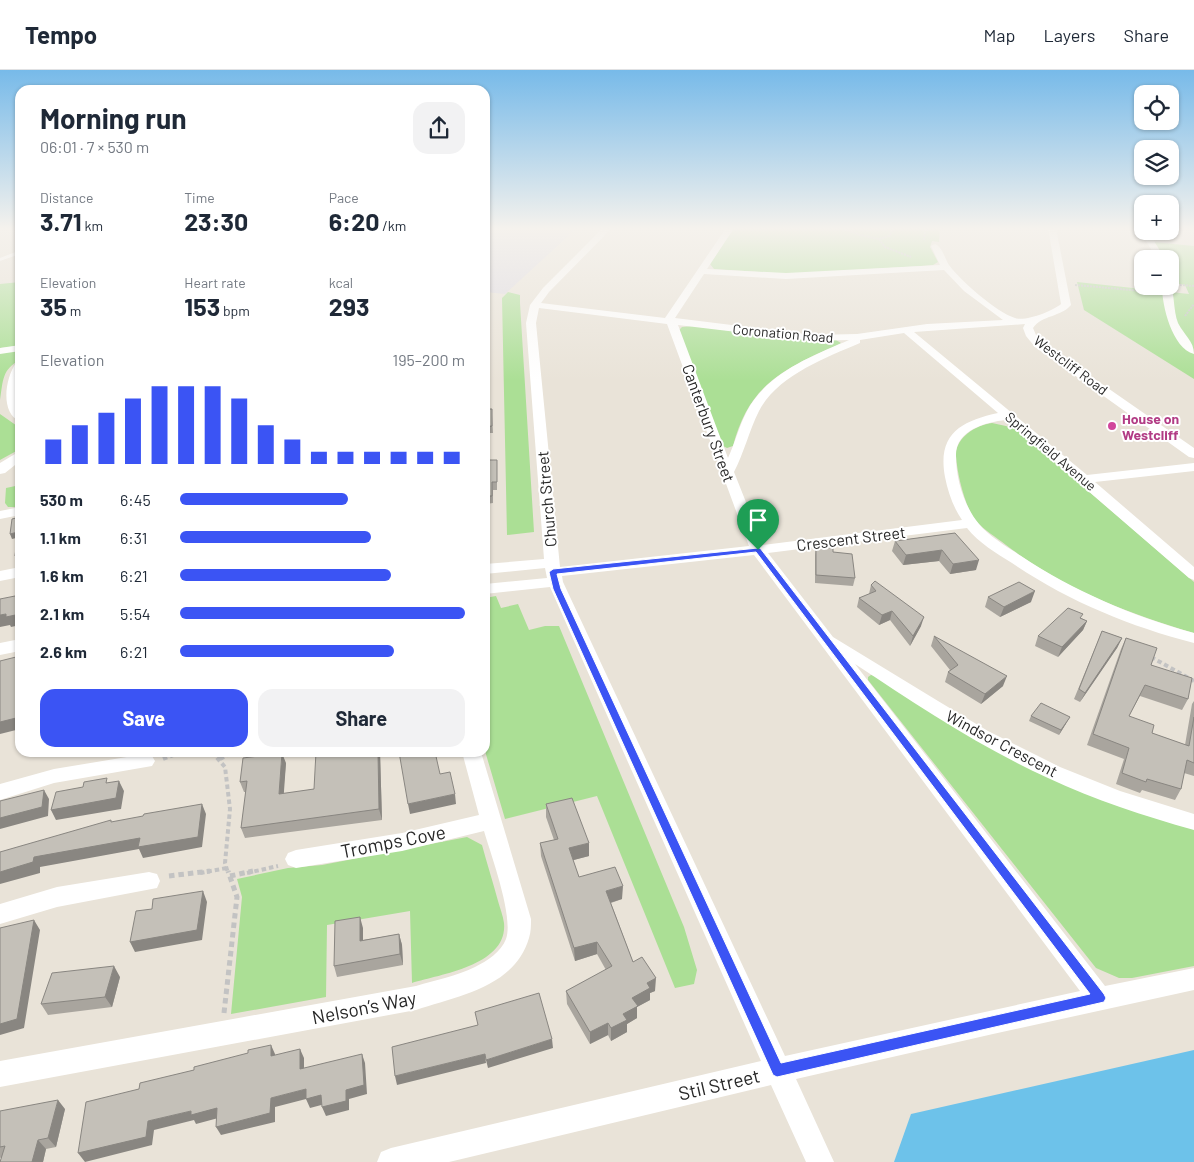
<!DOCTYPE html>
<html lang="en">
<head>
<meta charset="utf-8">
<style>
	:root { --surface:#fff; --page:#f2f2f3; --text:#1f2937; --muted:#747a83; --line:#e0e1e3; --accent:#3b54f4 }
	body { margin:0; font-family:Barlow,sans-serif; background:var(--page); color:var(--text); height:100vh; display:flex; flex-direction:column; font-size:19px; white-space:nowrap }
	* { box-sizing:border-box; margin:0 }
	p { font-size:16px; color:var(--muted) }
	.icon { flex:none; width:28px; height:28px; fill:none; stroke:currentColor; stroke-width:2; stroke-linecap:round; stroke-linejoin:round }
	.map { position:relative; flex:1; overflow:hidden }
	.details { position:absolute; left:15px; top:15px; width:475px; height:672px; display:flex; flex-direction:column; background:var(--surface); border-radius:15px; box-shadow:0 1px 4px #0004 }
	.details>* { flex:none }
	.buttons { position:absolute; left:1134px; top:15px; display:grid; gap:10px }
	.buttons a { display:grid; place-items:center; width:45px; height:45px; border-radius:10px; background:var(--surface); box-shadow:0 1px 4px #0004; font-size:25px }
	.pin { position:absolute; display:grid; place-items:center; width:42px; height:42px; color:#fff; margin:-51px -21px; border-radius:50% 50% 50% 0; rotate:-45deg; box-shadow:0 0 5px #0007 }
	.pin .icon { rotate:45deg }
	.round { display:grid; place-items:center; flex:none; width:52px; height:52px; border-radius:15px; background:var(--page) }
	.overview { display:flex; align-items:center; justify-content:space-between; height:85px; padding:0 25px }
	h1 { font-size:28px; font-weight:700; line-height:38px }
	.figures { display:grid; grid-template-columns:repeat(3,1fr); gap:8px; height:85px; padding:5px 25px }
	.figures div { display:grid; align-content:center }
	.figures b { font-size:25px; font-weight:700 }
	.figures small { font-size:14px; font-weight:400 }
	.figures p { font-size:14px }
	.chart { height:140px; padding:10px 25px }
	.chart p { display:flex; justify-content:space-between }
	.chart svg { width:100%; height:90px; margin-top:5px; stroke:var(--accent); stroke-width:6 }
	.cta { display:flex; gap:10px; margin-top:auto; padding:10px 25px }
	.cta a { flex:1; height:58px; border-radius:15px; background:var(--accent); color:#fff; font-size:20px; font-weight:700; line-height:58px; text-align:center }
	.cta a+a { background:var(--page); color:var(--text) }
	ul { padding:0 25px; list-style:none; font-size:16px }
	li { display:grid; grid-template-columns:80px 60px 1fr; align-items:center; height:38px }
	li i { height:12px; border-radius:6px; background:var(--accent) }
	header { display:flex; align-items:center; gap:30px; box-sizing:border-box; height:70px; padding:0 25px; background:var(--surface); border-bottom:1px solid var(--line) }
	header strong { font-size:24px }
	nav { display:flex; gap:28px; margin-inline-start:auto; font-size:18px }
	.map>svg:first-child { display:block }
</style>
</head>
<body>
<header>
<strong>Tempo</strong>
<nav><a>Map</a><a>Layers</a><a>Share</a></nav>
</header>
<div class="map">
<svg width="1194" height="1092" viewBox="0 0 1194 1092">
	<rect width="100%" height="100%" fill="#e9e3d8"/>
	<path fill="#dcd9e1" d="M485,158H577L505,224L485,222Z"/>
	<path fill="#abdf95" d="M734,158H940L939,172L932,171L930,177L938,192L933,195L921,196L789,204L714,199L710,194Z
		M1153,172L1194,176V309L1084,240L1077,212L1189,224L1185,215L1173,213L1170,204V189H1165Z
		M20,212V276L0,278V214Z
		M508,222L520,225V233L534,462L507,465L502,228Z
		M693,256L787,268L836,270L841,273C832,279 819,282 809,288C767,308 745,330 733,376L727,378L723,376L679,260L682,257Z
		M20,280V290C2,299 3,311 0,330V283Z
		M0,344L20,358V379L0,390Z
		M992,353L1015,358L1194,512V563C1127,543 1062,518 1006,475C996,467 984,460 976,451C965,438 957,403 956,386C955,368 976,355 992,353Z
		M20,415V437H8L5,433L6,418Z
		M496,526L501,538L518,534L529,560L545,556H559L684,857L697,900L694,914L675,918L597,726L505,749L485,681V528Z
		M871,605L876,606L943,649L1194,757V896L1132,908H1119L1096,898L868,610V607Z
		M467,767L482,775C487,794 493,812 498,831C500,838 503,846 504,853C508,895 442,904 412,913L410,841L327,855L326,927L231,944L242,827L237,809L288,798L322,795Z"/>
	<path fill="#6dc2ea" d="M1194,980V1092H894L911,1044Z"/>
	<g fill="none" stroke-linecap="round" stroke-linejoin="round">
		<path stroke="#c3c3c3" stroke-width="2" stroke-dasharray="2 1" stroke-linecap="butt" d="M842,158L860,165L879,169L885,177L911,187
			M879,169L889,166L894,158
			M924,170L925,160L934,158
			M1075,215L1154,222
			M1180,215L1194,216
			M1185,246L1194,234"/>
		<path stroke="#c3c3c3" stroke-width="4" stroke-dasharray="4.5 3" stroke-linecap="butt" d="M1151,587L1194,611
			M212,682L225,697L230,739L225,793L228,803
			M163,689L181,682
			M220,689L233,682
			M200,803L227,798
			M247,803L278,796"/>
		<path stroke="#c3c3c3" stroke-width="5" stroke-dasharray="5.5 4" stroke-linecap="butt" d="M169,806L210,801
			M230,806L253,801
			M224,943L237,827L228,801"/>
		<path fill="#fff" fill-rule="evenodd" d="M18,181H20V184L0,191V188Z"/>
		<path fill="#fff" fill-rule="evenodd" d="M603,158H612L549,222L541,233L665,248L726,158H734L707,199L786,203L940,195L931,176L935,174C942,176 945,189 949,195C961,211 996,242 1015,248C1025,252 1053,241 1061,234L1048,158H1056L1071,235C1061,247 1042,245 1033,258L1036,265L1043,273L1194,378V388L1189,387L1035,277L1026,266L1023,258L1025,254L914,262L1087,405L1194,393V401L1095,412L1194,497V510L1189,508L1006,350C985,352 955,361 956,386C956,409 964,436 979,454C990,467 1006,476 1021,486C1074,521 1132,546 1194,563V573C1129,556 1068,531 1012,493C996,483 979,473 967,458L768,483L833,567L938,631L988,661L1060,697L1120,721L1194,744V760C1144,746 1095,730 1048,708C980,677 917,635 855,594L1105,916L1194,898V920L993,964L796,1009L834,1092H806L771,1015L449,1092H377L381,1082L391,1078L761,991L550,517L485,524V514L547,508L545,498L485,504V494L544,489L526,253L530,235L543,218ZM944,200L964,221L1003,250L927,254L857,264L813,265L675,248L704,204L786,209ZM539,238L667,254L749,476L560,497L536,253ZM678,255L813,271L849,270C812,286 767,303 747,341C739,356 735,373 728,388ZM904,263L998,343C961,351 937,364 945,407C948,422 953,437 962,450L763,475L734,402C744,383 749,361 759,341C777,306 825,288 860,273V270ZM754,485L1080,921L785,986L563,512L562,506Z
			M1142,159V161H1148L1165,189H1157L1140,161Z
			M1170,214C1175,224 1173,240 1178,253C1184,265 1194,271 1194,284C1172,278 1162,236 1162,216H1170Z
			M20,275V281L0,284V278Z
			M20,292C20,307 14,324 17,339L20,342V351C0,344 5,308 16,293Z
			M20,381V391L5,403L0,404V393Z
			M20,437V445L0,449V441Z
			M20,497V507L0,511V501Z
			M20,569V581L0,585V573Z
			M462,682H481L531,849C531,855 531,862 529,868C515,917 458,926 416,940L0,1017V991L416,916C436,910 456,906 475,897C487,891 501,882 506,869C514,847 491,785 484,761L402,781L296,798L288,795L285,789L288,783L296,780L402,763L479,745Z
			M145,684L152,686L155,691L152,696L54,713L0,730V714L54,699Z
			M149,802L157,804L160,811L157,818L57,837L0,854V834L57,817Z"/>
	</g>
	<path fill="#a9a59e" d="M485,282L487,339L492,345L493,363H485Z
		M485,390L497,397V420H493V433L486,434V452H485Z
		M955,463L976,500L950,504L939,491L903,495L892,481L895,471Z
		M816,477L833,482L855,508L853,516L815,513V485Z
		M871,515L921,556L910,576L890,550L879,555L857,537L859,528L869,524Z
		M988,527L1031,532L1000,547L985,537Z
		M1081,548L1087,551L1083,560L1058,587L1035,576L1038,566Z
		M1102,561L1122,568L1117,578L1080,632L1074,629Z
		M934,566L1003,616L981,634L945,612L948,602L950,600L931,576Z
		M1126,568L1151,595L1188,629L1182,640L1140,626L1129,646L1152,663L1185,675L1192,634L1194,631V706L1184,703L1181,719L1175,730L1142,720L1140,723L1116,714L1124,689L1087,675L1121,579Z
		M1031,646L1067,652L1059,665L1029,651Z
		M380,682L382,750L245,768L241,758L246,722H244L240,712L286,693L283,724L314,719Z
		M546,734L589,786L573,790L579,807L622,829L611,833L633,892L655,921L650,923V930L637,937V948L627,954V962L611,971L608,965L590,974L567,934L566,921L606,900L597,884L575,891L541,786L540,773L554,770L546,747Z
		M363,858V870L399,864L402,875L403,895L337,907L334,896Z
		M120,907L112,937L48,945L41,934Z
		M65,1039L56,1077L46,1079L43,1092H0L2,1087L0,1088V1041Z"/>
	<path fill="#898681" d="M18,462L20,467L12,469L10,464Z
		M942,480L939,491L903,495L906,485Z
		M15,486H20V491L18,492Z
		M979,490L976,500L950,504L953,494Z
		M1035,521L1031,532L1000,547L1004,537Z
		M892,541L890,550L879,555L882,545Z
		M6,544H20V555L11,557L10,555L0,557V545Z
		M924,547L921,556L910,576L913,566Z
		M1087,551L1083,560L1058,587L1062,577Z
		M1122,568L1117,578L1080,632L1085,623Z
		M1007,606L1003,616L981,634L985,624Z
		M20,625V659L0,664V652Z
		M1070,647L1067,652L1059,665L1061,660Z
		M378,682H380L382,750L379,739Z
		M282,683L286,693L283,735L279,724Z
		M119,711L124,721L121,739L56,750L51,740Z
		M44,720L49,729L48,746L0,759V748Z
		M455,724L456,734L410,744L408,734Z
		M202,734L206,744L202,777L143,788L139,779L40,797V803L0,814V802L34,787Z
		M589,773V786L570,791L569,778Z
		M623,816L622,829L606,834V821Z
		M203,821L207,832L202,870L135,882L130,872Z
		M360,847L363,858V882L360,871Z
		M34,850L40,860L24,958L0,965V954Z
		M399,864L402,875L403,895L400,884Z
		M597,872V884L575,891L574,878Z
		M114,896L120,907L112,937L105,927Z
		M656,908L655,921L650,923V930L637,937V948L627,954V962L611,971V958L623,944L632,928L647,913Z
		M608,953V965L590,974V962Z
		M552,969L553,978L488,998L486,990Z
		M271,975L275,984V996L271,986Z
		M300,979L304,988V1008L300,999Z
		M362,984L365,993L367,1024L349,1029V1040L326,1046L322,1037L346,1020Z
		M485,984L486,993L397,1015L395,1006Z
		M306,1019L321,1025L325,1034L310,1038L306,1029L275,1037V1052L221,1065L216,1057L271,1028Z
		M58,1030L65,1039L56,1077L48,1068Z
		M217,1038L222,1047L196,1054L194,1050L154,1060L152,1075L85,1092L78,1083L148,1051L191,1041Z
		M38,1070L46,1079L43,1092H31Z"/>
	<path fill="#c4c0b8" stroke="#898681" d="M485,282H486L487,339H492V356L485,357Z
		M485,390H497V412H492V426H485V444Z
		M20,447V486H15L18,462L10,464L12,449Z
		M955,463L979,490L953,494L942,480L906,485L895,471Z
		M816,477L833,478V482L852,484L855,508L816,505Z
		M875,511L924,547L913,566L892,541L882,545L859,528L876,521L871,515Z
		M1019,512L1035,521L1004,537L988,527Z
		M20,525V544L6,547V544L0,545V529Z
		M1068,538L1083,544L1080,548L1087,551L1062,577L1038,566Z
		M1102,561L1122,568L1085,623L1079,619Z
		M934,566L1007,606L985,624L948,602L958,595Z
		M1126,568L1157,578L1151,595L1192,608L1188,629L1145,615L1129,646L1154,655L1152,663L1189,676L1194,647V693L1187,690L1181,719L1147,709L1146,712L1122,703L1129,678L1093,664Z
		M20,586V647L0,652V591Z
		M1041,633L1070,647L1061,660L1031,646Z
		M316,682H378L379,739L241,758L247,711L240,712L243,688L282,683L279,724L314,719Z
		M399,682H435L440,704L450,702L455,724L408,734Z
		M107,708L106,713L119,711L116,728L51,740L56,722L83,717L84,712Z
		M44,720L42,737L0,748V731Z
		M572,728L589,773L569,778L579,807L615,797L623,816L606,821L633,892L642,887L656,908L647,913L650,918L632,928L638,936L623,944L627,950L611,958L608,953L590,962L566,921L612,896L597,872L574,878L540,773L558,769L546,734Z
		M202,734L198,767L138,777L140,768L34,787L33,792L0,802V782L111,750V752L143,746L144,744Z
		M203,821L197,860L130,872L136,841L152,839L153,829Z
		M360,847V871L399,864L400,884L334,896L335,851Z
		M34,850L17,949L0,954V858Z
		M114,896L105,927L41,934L52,903Z
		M539,923L552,969L486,990L485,984L395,1006L392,977L478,955L475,942Z
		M271,975V986L300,979V999L362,984L364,1015L346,1020V1031L322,1037L321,1025L306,1029V1019L271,1028L270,1043L216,1057L217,1038L191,1045V1041L148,1051L146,1067L78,1083L86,1032L139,1019L140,1013L194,1000V997L248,983V980Z
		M58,1030L48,1068L38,1070L32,1092H0L5,1076L0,1077V1041Z"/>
	<linearGradient id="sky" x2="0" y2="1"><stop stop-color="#77bae9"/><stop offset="0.51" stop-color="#f5f2ed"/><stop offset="1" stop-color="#f5f2ed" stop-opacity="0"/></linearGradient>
	<rect width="1194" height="311" fill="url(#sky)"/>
	<path fill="#3b54f4" stroke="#fff" fill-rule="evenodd" d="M758,478H760L1104,924L1106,928L1104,932L777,1007L773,1005L553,519L549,502L553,499ZM756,482L1090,924L781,993L561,519L557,504Z"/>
	<circle fill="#d1479c" stroke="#fff" stroke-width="2" cx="1112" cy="356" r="5"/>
	<g text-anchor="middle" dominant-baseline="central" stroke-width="4" stroke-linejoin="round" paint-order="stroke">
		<g font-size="14" fill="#272727" stroke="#fff">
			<text transform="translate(783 263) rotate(5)">Coronation Road</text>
			<text transform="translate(1071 295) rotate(37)">Westcliff Road</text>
			<text transform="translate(1051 381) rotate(40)">Springfield Avenue</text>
		</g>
		<g font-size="14" font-weight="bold" fill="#b23c85" stroke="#fff" text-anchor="start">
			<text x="1122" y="348">House on<tspan x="1122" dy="16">Westcliff</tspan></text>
		</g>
		<g font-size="16" fill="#272727" stroke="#fff">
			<text transform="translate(709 353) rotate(70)">Canterbury Street</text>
			<text transform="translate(546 429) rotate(-95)">Church Street</text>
			<text transform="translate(851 468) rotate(-7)">Crescent Street</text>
			<text transform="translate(1002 673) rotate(28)">Windsor Crescent</text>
		</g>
		<g font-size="19" fill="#272727" stroke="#fff">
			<text transform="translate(393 771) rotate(-11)">Tromps Cove</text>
			<text transform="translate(364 937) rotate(-11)">Nelson’s Way</text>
			<text transform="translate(719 1014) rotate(-13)">Stil Street</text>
		</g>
	</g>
</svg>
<div class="buttons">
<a><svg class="icon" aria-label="locate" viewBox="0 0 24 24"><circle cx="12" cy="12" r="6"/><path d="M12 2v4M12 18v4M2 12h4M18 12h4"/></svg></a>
<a><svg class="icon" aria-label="layers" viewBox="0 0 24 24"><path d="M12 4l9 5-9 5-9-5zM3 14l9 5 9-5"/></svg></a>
<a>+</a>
<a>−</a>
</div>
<div class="pin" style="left:758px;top:480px;background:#1e9e55"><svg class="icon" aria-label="arrive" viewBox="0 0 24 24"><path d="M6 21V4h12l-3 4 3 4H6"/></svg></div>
<section class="details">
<div class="overview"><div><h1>Morning run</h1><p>06:01 · 7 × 530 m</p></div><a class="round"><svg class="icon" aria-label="share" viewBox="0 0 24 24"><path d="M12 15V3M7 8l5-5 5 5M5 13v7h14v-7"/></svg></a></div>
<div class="figures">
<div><p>Distance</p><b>3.71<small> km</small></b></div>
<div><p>Time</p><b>23:30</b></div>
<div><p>Pace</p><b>6:20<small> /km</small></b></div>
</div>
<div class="figures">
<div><p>Elevation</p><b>35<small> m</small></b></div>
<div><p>Heart rate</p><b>153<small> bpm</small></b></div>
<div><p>kcal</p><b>293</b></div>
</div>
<div class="chart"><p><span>Elevation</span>195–200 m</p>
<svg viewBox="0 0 160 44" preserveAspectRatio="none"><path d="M5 44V32M15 44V25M25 44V19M35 44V12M45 44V6M55 44V6M65 44V6M75 44V12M85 44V25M95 44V32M105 44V38M115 44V38M125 44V38M135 44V38M145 44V38M155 44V38"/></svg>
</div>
<ul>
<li><b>530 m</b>6:45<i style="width:59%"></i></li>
<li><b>1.1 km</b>6:31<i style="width:67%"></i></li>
<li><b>1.6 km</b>6:21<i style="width:74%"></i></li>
<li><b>2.1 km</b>5:54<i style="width:100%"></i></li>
<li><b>2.6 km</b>6:21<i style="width:75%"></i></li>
</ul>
<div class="cta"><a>Save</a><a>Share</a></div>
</section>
</div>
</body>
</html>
